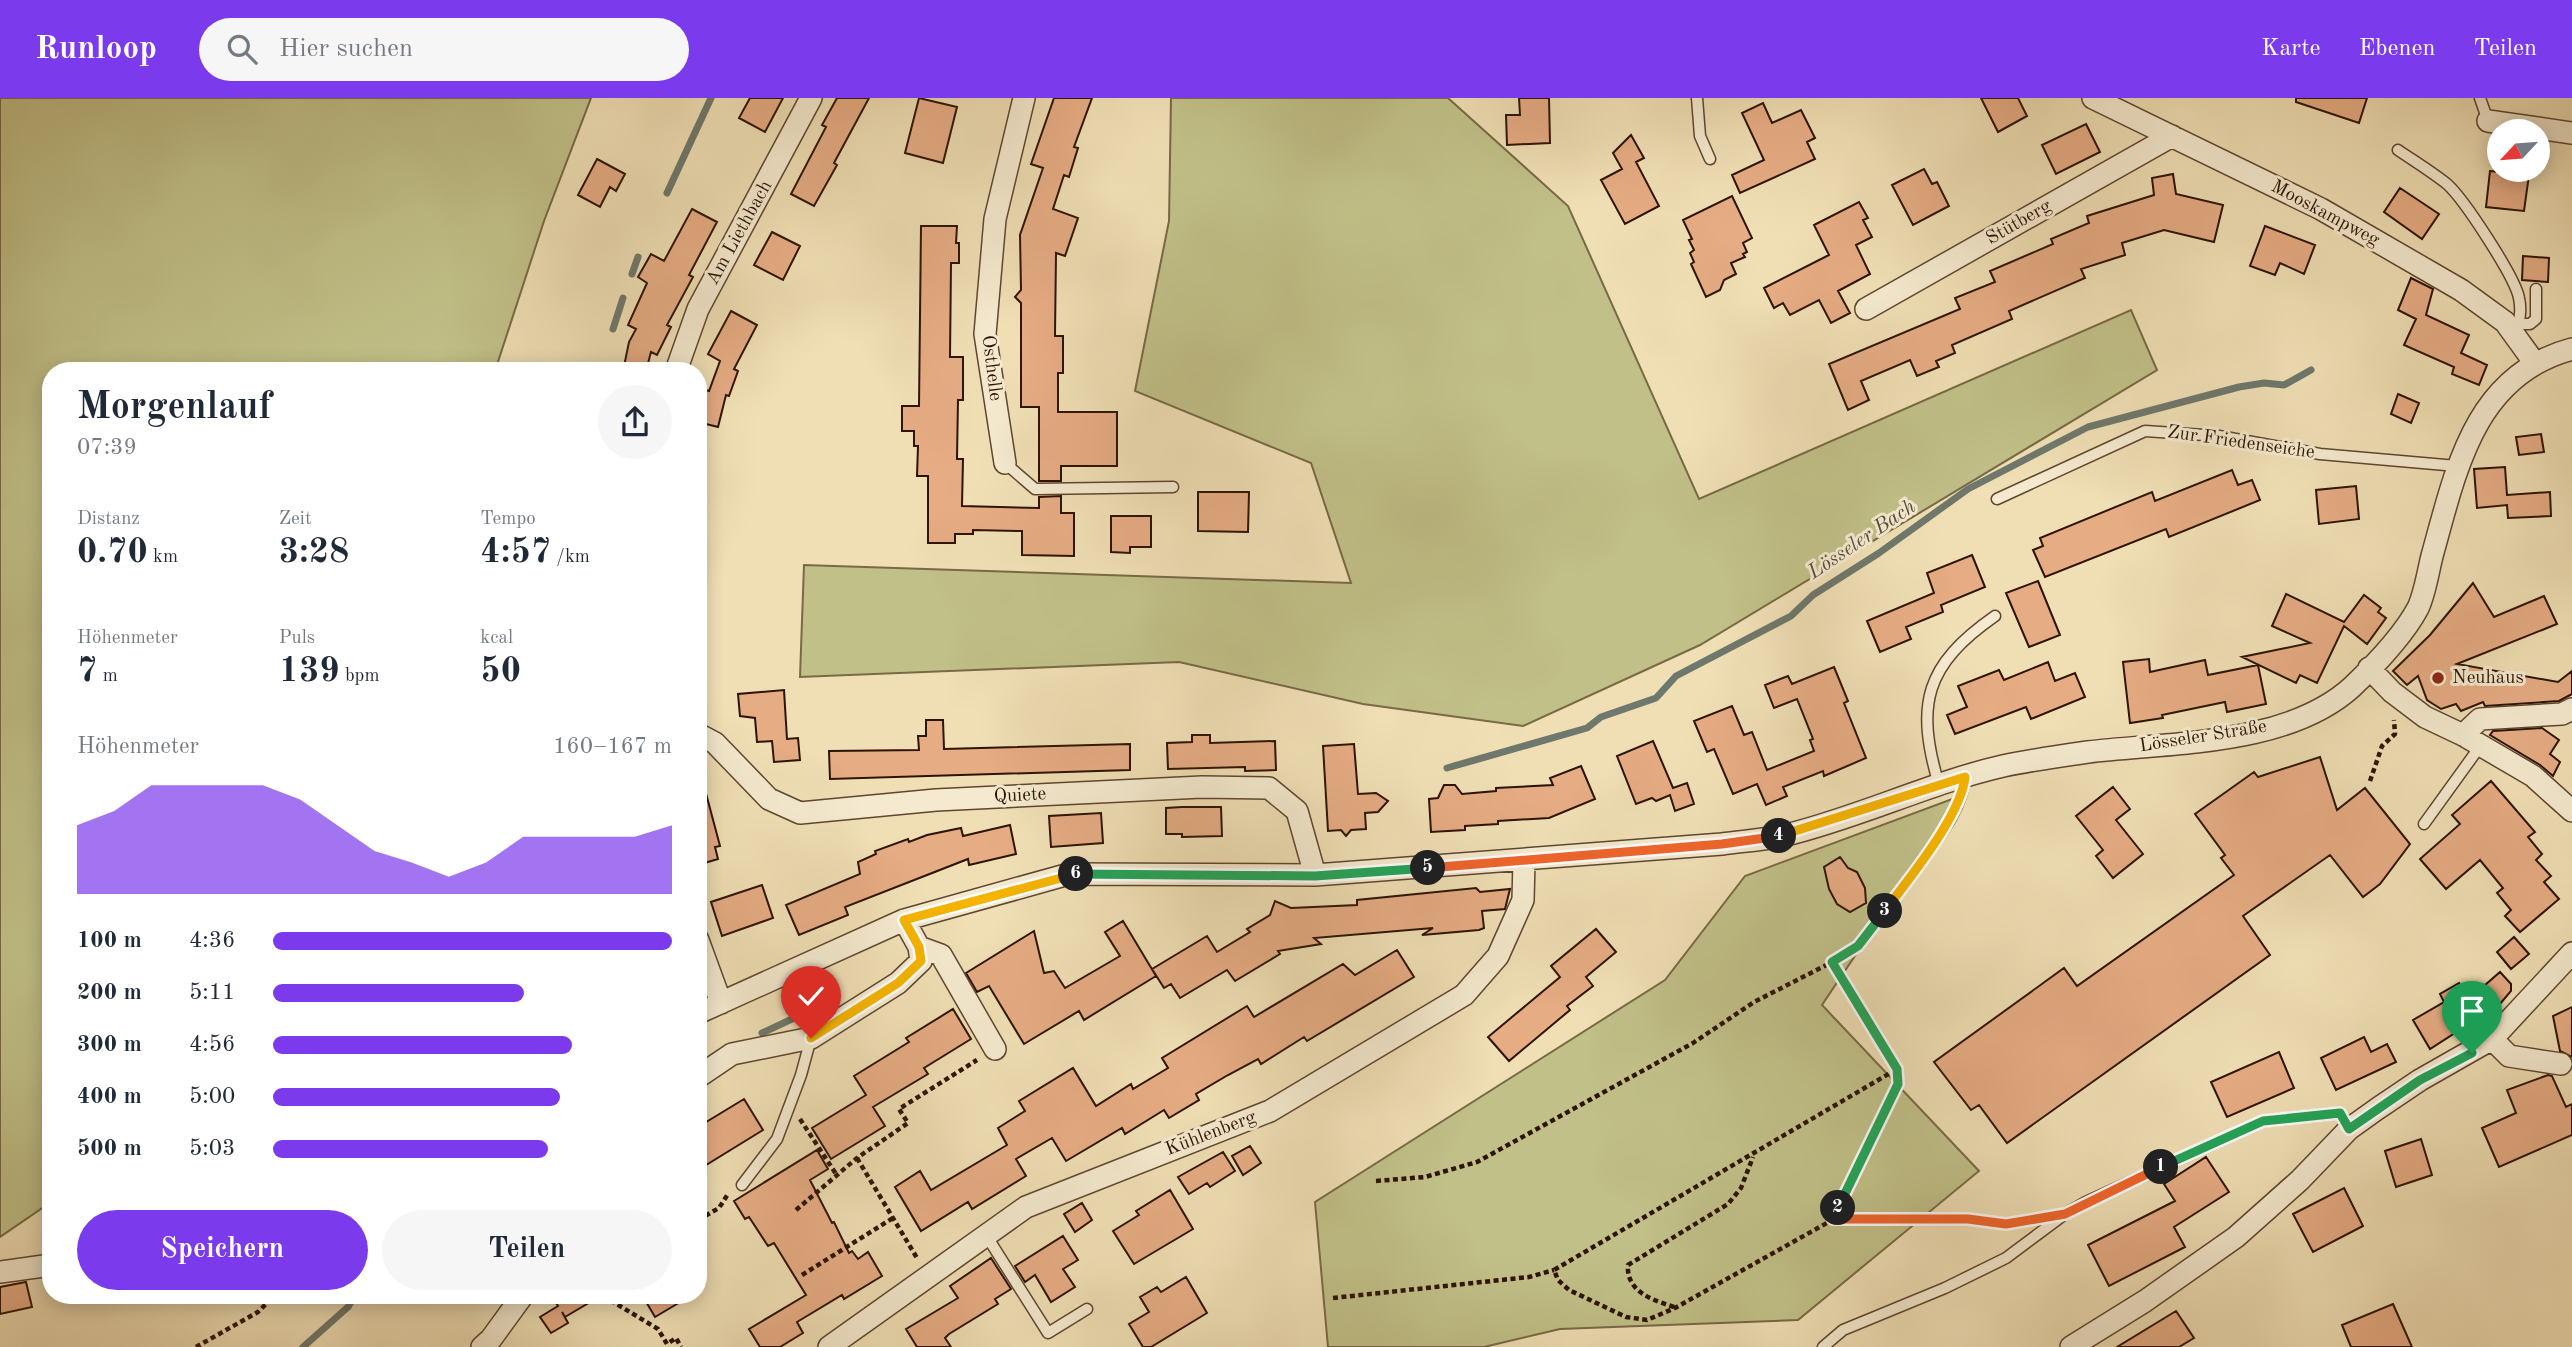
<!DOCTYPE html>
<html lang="de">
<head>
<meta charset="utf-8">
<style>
	:root { --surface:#fff; --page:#f6f6f7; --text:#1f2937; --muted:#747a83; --accent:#7c3aed }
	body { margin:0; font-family:"Old Standard TT",serif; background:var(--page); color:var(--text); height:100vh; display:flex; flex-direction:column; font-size:26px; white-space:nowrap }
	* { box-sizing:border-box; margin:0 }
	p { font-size:23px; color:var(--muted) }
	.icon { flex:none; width:38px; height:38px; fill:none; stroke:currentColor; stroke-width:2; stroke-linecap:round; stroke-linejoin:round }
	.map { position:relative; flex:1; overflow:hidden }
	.drawer { position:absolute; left:42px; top:264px; width:665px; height:942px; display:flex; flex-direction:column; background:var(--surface); border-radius:28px; box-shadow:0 4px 18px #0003 }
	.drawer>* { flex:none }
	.needle { width:46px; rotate:244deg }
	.controls { position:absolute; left:2487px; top:21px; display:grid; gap:14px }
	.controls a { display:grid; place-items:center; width:63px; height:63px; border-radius:50%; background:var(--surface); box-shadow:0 4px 18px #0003; font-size:35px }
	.pin { position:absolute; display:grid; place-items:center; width:60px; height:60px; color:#fff; margin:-72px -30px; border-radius:50% 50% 50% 0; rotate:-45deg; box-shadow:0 0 7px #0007 }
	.pin .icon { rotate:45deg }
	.km { position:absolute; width:35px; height:35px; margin:-18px; border-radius:50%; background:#222; color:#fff; font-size:19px; line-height:35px; text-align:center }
	.round { display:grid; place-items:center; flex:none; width:74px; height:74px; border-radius:37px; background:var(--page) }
	.headline { display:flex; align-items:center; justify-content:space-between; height:119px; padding:0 35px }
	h1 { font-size:38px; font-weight:600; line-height:52px }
	.stats { display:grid; grid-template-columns:repeat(3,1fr); gap:10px; height:119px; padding:7px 35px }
	.stats div { display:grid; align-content:center }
	.stats b { font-size:35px; font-weight:600 }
	.stats small { font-size:19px; font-weight:400 }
	.stats p { font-size:19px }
	.chart { height:196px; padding:14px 35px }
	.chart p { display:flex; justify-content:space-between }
	.chart svg { width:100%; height:126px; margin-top:7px; fill:var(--accent); opacity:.7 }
	.button { display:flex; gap:14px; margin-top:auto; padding:14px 35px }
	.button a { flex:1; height:80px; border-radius:42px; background:var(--accent); color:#fff; font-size:28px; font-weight:600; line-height:80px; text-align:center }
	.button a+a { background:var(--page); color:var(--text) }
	ul { padding:0 35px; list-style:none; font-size:23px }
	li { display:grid; grid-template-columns:112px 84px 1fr; align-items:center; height:52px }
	li i { height:18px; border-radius:9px; background:var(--accent) }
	header { display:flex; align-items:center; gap:42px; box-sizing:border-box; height:98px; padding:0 35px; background:var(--accent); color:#fff }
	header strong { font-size:33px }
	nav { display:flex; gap:38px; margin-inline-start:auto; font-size:24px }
	.search { width:490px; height:63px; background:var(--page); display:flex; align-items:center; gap:18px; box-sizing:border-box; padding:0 24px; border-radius:38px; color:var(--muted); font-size:26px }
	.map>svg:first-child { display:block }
</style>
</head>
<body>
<header>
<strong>Runloop</strong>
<div class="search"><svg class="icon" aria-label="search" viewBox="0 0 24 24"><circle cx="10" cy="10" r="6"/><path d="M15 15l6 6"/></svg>Hier suchen</div>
<nav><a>Karte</a><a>Ebenen</a><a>Teilen</a></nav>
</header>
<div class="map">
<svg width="2572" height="1249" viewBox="0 0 2572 1249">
	<rect width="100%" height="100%" fill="#f0dfb5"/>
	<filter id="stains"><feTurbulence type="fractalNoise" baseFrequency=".00286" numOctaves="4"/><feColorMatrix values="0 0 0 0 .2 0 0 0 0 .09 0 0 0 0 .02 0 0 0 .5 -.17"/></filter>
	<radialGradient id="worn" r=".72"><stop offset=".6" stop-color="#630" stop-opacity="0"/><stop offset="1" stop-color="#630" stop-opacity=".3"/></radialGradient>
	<path fill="#c1c088" stroke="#776a45" stroke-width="2" d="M0,0H591L544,123L495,273H51V1104L0,1139Z
		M1171,0H1448L1568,108L1699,401L2131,212L2157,272L1700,547L1523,628L1363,606L1179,564L800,579L804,467L1351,485L1311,365L1135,293L1169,123Z
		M1963,697L1822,907L1979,1073L1798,1222L1560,1231L1484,1249H1328L1315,1104L1665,882L1745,778Z"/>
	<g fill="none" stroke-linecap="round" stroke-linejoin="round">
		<path stroke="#6f786c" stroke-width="7" d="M667,95L711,0
			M632,176L638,159
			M613,231L623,200
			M1447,670L1587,630L1601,619L1656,600L1676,578L1791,518L1813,497L1879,455L1968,391L2088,329L2239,289L2264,285L2284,287L2311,272
			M762,935L794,920
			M303,1249L348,1209L355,1197"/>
	</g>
	<path fill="#e6ac84" stroke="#2d1302" stroke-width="2" d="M750,0H783L765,34L739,20Z
		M837,0H869L834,65L837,67L814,108L791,96L826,29L822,27Z
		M919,0L957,9L943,65L905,55Z
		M1054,0H1092L1074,49L1078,50L1069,79L1064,77L1053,111L1078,120L1065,158L1056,155L1055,238H1063V275H1058V314H1117V368H1061V383H1039V309H1021V205L1015,199L1021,192L1020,137L1043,70L1031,66Z
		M1519,0H1549L1550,45L1507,47L1506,17H1520Z
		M1981,0H2018L2027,18L1998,34Z
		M2296,0H2367L2359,25L2296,4Z
		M1763,5L1772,25L1801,12L1815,40L1807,44L1815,61L1740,95L1732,77L1764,62L1742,15Z
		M2086,26L2100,54L2056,76L2042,47Z
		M1631,37L1644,60L1636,64L1659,108L1625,126L1601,82L1622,71L1613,55Z
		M597,61L625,76L616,93L610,89L600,109L578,97Z
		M1924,71L1932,86L1937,84L1949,108L1913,127L1892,87Z
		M2490,73L2529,77L2524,113L2486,109Z
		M2173,76L2176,96L2223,107L2214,144L2164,132L2122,145L2125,157L2081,171L2085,180L2009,213L2012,221L1952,247L1955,255L1936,263L1939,269L1917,278L1910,262L1861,283L1869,302L1848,312L1829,266L1960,211L1955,200L1995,184L1990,173L2053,146L2051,141L2089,125L2087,118L2154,97L2152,80Z
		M2400,90L2439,116L2422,141L2384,114Z
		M1732,98L1752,140L1743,145L1747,154L1743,156L1745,159L1731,165L1736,176L1724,182L1720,192L1706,199L1691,166L1694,164L1690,155L1694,152L1689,142L1692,141L1683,122Z
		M1859,104L1868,120L1863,122L1872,139L1856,147L1870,176L1838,193L1850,215L1831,225L1819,202L1790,217L1783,205L1774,210L1764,190L1829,157L1814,127Z
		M692,111L717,124L689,177L693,179L667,227L671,229L657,257L651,254L646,273H623L629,244L636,231L628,227L647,185L638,179L651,156L664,163Z
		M921,128H957L956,145H959V165H951L950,259H963V302H958L957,361H963L962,408L1039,410V399L1061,398V415H1074V458L1022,457V433L973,432V436H955V445H928V378H917L918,348H914V333H902V308H919Z
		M2265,128L2315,147L2304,176L2280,165L2275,177L2250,168Z
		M772,134L800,148L783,182L754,167Z
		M2523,158L2549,160L2548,184L2522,182Z
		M2411,180L2433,191L2426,217L2469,237L2461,255L2487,267L2479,287L2452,276L2454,269L2404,247L2416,221L2398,212Z
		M731,213L757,227L734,271L738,273L729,298L726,297L718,329L698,324V290L709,293L720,263L708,256Z
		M2398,296L2419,305L2411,325L2391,316Z
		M2541,336L2544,354L2519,357L2516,339Z
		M2505,369L2507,397L2550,394L2551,418L2508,420L2507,407L2477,410L2474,371Z
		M2232,372L2238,387L2252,382L2260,402L2169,439L2166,431L2045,479L2033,452L2043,448L2040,440L2152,394L2155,403Z
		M2356,388L2359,421L2319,426L2316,392Z
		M1198,394H1249L1248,434L1198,433Z
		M1111,418H1151V449H1130V455L1111,454Z
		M1972,457L1985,489L1941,507L1943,514L1906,529L1911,541L1880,554L1867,523L1934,495L1927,475Z
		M2038,483L2060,537L2029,549L2006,495Z
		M2473,485L2494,519L2544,498L2557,526L2457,566L2558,584L2572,573V596L2559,603L2485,608L2483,604L2461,613L2456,606L2441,611L2427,602L2418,578L2407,587L2393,573L2430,537Z
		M2286,496L2344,524L2364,497L2381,510L2378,514L2386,520L2367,546L2344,528L2317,585L2300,577L2296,585L2242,559L2310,545L2272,528Z
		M2149,561L2150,574L2205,562L2208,577L2258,567L2266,606L2227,614L2225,604L2162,617L2163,620L2130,625L2123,564Z
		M2048,564L2055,583L2075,575L2085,599L2031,621L2026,609L1955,636L1947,617L1967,609L1958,588L1999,572L2004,582Z
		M1834,569L1848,603L1844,605L1866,660L1824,678L1823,673L1783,689L1787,698L1766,707L1757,686L1733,696L1714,651L1707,654L1694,623L1732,608L1744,637L1752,634L1767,672L1814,653L1810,642L1813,641L1797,601L1774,610L1765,587L1788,578L1792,586Z
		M784,592L787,641L798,640L800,662L774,664L772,643L757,644L755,620L740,618L738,596Z
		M926,622H943L944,651L1130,646V672L830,681L829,653L919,652L918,638H926Z
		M2542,630L2559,642L2550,656L2560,664L2553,678L2540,667L2490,637L2493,633Z
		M1192,637H1210V645L1275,643L1276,672L1245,673V669L1168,671L1167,645L1192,644Z
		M1653,643L1673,690L1687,685L1694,706L1675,713L1670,697L1656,703L1652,700L1636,706L1617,658Z
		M1354,646L1358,696L1376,695L1388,703L1378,714L1365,715L1366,731L1351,732L1346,738L1341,732L1328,733L1323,648Z
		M2320,659L2337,712L2365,690L2410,746L2380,786L2363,799L2330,757L2243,818L2270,857L2007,1045L1979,1007L1971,1012L1934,964L2064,870L2077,888L2234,777L2221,760L2225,757L2195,716L2254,674L2258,679Z
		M1581,668L1595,701L1549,720L1498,723V726L1465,728V732L1431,734L1429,701L1438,700L1444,687H1455L1462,696L1496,693V690L1553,687L1550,680Z
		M2491,683L2535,734L2528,739L2542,756L2536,762L2551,778L2544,784L2559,801L2520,834L2505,818L2511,812L2497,795L2503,790L2480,762L2446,791L2420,761L2460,726L2452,717Z
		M698,688H704L720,748L715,749L718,761L698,767Z
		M2113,689L2130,711L2116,722L2143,756L2113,780L2096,758L2103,752L2076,718Z
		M1182,709H1221L1222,738L1182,739V736H1166V710Z
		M1101,715L1103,745L1051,749L1049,718Z
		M1010,727L1016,756L969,767L968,761L845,809L848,817L799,837L786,807L860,776L858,764L876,756L875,753L908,741L909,744L927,737L961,730L963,738Z
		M1840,759L1848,770L1857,774L1865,790L1866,805L1850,814L1837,806L1829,791L1824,769Z
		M762,787L773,820L722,838L711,804Z
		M1476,790L1480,794L1510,791L1505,811L1482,813L1484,830L1479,832L1422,837L1433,830L1314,840L1321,846L1278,853L1280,856L1235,883L1227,872L1180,900L1171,886L1164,890L1152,871L1207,838L1217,854L1250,834L1247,831L1270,817L1275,803L1291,810L1357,807V802Z
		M1123,823L1156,878L1084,922L1079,913L1024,946L989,888L977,894L966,875L1034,833L1044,875L1054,873L1065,890L1120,858L1105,834Z
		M1596,831L1616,854L1586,879L1593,888L1567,908L1570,912L1509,963L1488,939L1560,879L1551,868Z
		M2514,839L2529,856L2511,871L2497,854Z
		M1397,852L1414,879L1307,943L1304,939L1261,966L1258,961L1228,977L1196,996L1199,1002L1169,1020L1164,1012L1125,1036L1122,1030L1066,1063L1052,1040L1016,1061L1026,1078L972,1111L968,1104L921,1133L895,1089L920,1073L931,1092L1007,1047L998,1030L1025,1013L1019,1003L1073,970L1096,1008L1131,986L1133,991L1168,970L1162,960L1247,908L1254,919L1343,866L1355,877Z
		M2500,874L2511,886V893L2500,906L2430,951L2413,922L2444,904L2440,896L2459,885L2469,901Z
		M2572,909V959L2560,953L2553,918Z
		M953,911L971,941L924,970L928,976L873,1009L885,1028L831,1061L812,1030L866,997L854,978L909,944L906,940Z
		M2364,939L2371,954L2387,946L2396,964L2336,992L2321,960Z
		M2279,954L2294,990L2227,1019L2211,984Z
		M2548,977L2552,978L2566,1009L2572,1006V1037L2499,1069L2482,1030L2516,1015L2507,992Z
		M744,1001L763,1032L698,1072V1029Z
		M2421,1041L2432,1077L2396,1089L2385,1053Z
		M1250,1048L1261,1065L1243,1077L1232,1058Z
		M817,1052L828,1071L810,1082L832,1125L834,1124L849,1155L852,1153L858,1161L868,1154L882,1178L844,1201L842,1197L797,1224L803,1235L780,1249H760L749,1231L806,1197L774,1145L768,1148L749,1119L745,1121L734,1103Z
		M1223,1054L1235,1073L1210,1089L1207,1085L1189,1096L1178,1079Z
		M2206,1059L2229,1094L2174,1129L2185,1149L2109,1188L2088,1147L2175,1103L2164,1086Z
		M2344,1090L2363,1128L2313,1154L2293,1116Z
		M1170,1092L1193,1131L1134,1166L1113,1133L1139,1117L1136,1113Z
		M1082,1105L1092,1122L1075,1134L1064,1116Z
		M1063,1138L1078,1162L1063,1171L1075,1189L1051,1204L1035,1177L1025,1184L1015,1168Z
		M991,1160L1011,1191L995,1201L998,1206L949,1236L945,1240L951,1249H917L906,1231L958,1200L950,1188Z
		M1186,1179L1207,1215L1151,1249H1143L1129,1226L1149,1214L1140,1199L1157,1189L1161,1194Z
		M26,1184L32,1209L0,1216V1189Z
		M551,1197H602L565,1219L562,1214L568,1225L551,1235L540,1219L558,1208Z
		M642,1197H692L655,1219Z
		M2393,1206L2412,1249H2351L2342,1227Z
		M2176,1213L2194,1240L2179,1249H2117Z"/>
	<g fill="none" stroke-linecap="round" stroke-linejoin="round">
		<defs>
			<path id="lane" d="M1697,0L1700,38L1710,61
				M2480,0L2488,23
				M2398,52C2414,63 2432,74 2447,86C2464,101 2515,179 2519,200C2522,214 2519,224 2515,237
				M2519,226H2530L2536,221V191
				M1005,365L1035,391L1173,389
				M1997,401L2145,333L2219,338L2320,356L2457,368
				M1939,687C1915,606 1925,567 1995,518
				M2424,726L2481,647
				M1911,778C1931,748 1962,715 1965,679
				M742,1087L777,1041L801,977L811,940
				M986,1137L1048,1235L1087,1211
				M1823,1249L1843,1232L1945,1190L2006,1160L2065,1116L2086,1104L2263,1023L2340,1015L2349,1031"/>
			<path id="street" d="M2093,0L2321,111L2461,192L2505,224L2534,264
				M2488,23L2572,35
				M1866,211L2172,38
				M676,273L698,211L811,0
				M1005,365L985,236L995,121L1024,0
				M2369,570L2392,594L2425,619L2463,637L2533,678L2572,713
				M698,636L715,645L769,701L800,715L936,702L1202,689L1269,690L1297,713L1315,777
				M2463,637L2480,621L2562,616L2572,611
				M698,842L721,905
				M919,849L941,857L995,951
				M698,915L904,822L1069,776L1315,777L1722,746C1743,743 1765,742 1786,737C1860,719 1929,685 2003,668C2031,662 2060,658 2088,654C2171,644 2287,648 2352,589C2375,567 2403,538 2418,510C2425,495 2428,474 2432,458C2456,372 2474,277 2572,251
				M2492,941L2509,958L2561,966
				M698,979L732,956L811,940L898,885L921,863L919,849L904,822
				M0,1174L51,1167
				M482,1249L491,1241L523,1197
				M829,1249L1026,1109L1270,1013L1464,897L1498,858L1523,802L1524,763
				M2071,1249L2145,1203L2236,1139L2300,1082L2349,1031L2377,1011L2420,982L2492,941L2572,855"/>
		</defs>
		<use href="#lane" stroke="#5e462f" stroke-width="13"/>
		<use href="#street" stroke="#5e462f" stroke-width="24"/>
		<path stroke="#2d1302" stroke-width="4.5" stroke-dasharray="5 3.5" stroke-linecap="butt" d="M2370,683L2382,648L2395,636L2394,622
			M1832,864L1897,971L1898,986L1834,1121H1968L2006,1126L2026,1123
			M800,1021L838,1079
			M857,1060L917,1160
			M1376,1083L1425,1079L1477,1064L1693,945L1754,904L1846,857L1873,830L1902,790
			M796,1112L857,1060L908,1025L899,1011L977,962
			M1834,1121L1675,1210L1647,1222L1626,1219L1569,1192L1558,1182L1554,1172L1897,971
			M698,1122L719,1110L728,1096
			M802,1177L893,1120
			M596,1197L598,1200L605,1199L658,1231L667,1246L676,1240L681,1249
			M1333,1200L1529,1179L1554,1172
			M1674,1209C1653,1202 1626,1194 1628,1167L1728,1106L1741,1090L1753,1059
			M196,1249L258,1214L275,1197"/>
		<use href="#lane" stroke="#f5eacf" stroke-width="10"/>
		<use href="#street" stroke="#f5eacf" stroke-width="21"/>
	</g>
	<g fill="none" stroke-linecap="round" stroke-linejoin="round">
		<defs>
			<path id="split-1" d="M2161,1069L2263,1023L2340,1015L2349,1031L2420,982L2472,955"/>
			<path id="split-2" d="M1838,1110L1833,1121H1968L2006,1126L2065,1116L2161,1069"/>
			<path id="split-3" d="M1838,1110L1898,986L1897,971L1832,864L1858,848L1885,813"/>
			<path id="split-4" d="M1779,738L1965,679C1961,718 1909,780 1885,813"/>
			<path id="split-5" d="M1428,770L1722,746L1779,738"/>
			<path id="split-6" d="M1076,776L1315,778L1428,770"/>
			<path id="split-7" d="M811,940L898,885L921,863L919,849L904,822L1076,776"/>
		</defs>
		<use href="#split-1" stroke="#fff" stroke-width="14"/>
		<use href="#split-2" stroke="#fff" stroke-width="14"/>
		<use href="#split-3" stroke="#fff" stroke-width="14"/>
		<use href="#split-4" stroke="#fff" stroke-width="14"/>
		<use href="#split-5" stroke="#fff" stroke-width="14"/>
		<use href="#split-6" stroke="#fff" stroke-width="14"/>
		<use href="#split-7" stroke="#fff" stroke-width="14"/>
		<use href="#split-1" stroke="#22a559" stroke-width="9"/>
		<use href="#split-2" stroke="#f0652b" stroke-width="9"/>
		<use href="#split-3" stroke="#22a559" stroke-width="9"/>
		<use href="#split-4" stroke="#f5b400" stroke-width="9"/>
		<use href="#split-5" stroke="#f0652b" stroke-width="9"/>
		<use href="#split-6" stroke="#22a559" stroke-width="9"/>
		<use href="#split-7" stroke="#f5b400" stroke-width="9"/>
	</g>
	<circle fill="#8f2418" stroke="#f5eacf" stroke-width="2.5" cx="2438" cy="580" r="7"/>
	<g text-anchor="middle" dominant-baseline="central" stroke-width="6" stroke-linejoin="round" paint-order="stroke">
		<g font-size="19" fill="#2d1302" stroke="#f5eacf">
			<text transform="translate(2325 116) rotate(28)">Mooskampweg</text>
			<text transform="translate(2019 125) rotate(-30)">Stütberg</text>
			<text transform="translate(740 135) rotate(-61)">Am Liethbach</text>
			<text transform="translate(991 270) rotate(83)">Osthelle</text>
			<text transform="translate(2241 345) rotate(8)">Zur Friedenseiche</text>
			<text transform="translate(2203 639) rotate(-9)">Lösseler Straße</text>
			<text transform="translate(1020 698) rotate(-3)">Quiete</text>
			<text transform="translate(1211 1036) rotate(-21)">Kühlenberg</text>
		</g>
		<g font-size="19" fill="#2d1302" stroke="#f5eacf" text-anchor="start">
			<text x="2452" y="580">Neuhaus</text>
		</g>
		<g font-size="21" font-style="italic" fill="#544e40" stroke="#f5eacf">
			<text transform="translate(1862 442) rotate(-34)">Lösseler Bach</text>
		</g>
	</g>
	<rect width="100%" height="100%" filter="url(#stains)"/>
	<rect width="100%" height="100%" fill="url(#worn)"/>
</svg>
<div class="controls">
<a><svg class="needle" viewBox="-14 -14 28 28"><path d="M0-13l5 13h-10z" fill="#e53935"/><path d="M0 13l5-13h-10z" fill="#747a83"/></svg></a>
</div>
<div class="pin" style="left:2472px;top:955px;background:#1e9e55"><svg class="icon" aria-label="arrive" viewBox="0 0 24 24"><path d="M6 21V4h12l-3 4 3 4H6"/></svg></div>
<div class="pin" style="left:811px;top:940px;background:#d93025"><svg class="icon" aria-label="check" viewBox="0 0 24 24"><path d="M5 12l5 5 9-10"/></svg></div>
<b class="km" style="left:2161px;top:1069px">1</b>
<b class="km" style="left:1838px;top:1110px">2</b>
<b class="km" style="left:1885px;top:813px">3</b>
<b class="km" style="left:1779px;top:738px">4</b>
<b class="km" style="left:1428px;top:770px">5</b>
<b class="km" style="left:1076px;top:776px">6</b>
<section class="drawer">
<div class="headline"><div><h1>Morgenlauf</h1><p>07:39</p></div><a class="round"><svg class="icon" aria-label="share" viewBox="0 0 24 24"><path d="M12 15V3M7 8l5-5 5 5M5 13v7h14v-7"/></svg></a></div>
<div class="stats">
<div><p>Distanz</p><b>0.70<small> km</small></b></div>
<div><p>Zeit</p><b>3:28</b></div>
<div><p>Tempo</p><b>4:57<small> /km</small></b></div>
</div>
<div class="stats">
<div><p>Höhenmeter</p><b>7<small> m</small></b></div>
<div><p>Puls</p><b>139<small> bpm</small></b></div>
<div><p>kcal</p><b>50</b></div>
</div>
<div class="chart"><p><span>Höhenmeter</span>160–167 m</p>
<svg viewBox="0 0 160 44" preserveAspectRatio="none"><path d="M0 44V20L10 15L20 6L30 6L40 6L50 6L60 11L70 20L80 29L90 33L100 38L110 33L120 24L130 24L140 24L150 24L160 20V44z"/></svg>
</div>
<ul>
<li><b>100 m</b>4:36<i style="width:100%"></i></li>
<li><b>200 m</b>5:11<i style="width:63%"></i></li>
<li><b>300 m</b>4:56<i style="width:75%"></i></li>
<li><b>400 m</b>5:00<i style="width:72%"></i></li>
<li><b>500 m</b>5:03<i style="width:69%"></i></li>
</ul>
<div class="button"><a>Speichern</a><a>Teilen</a></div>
</section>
</div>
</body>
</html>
